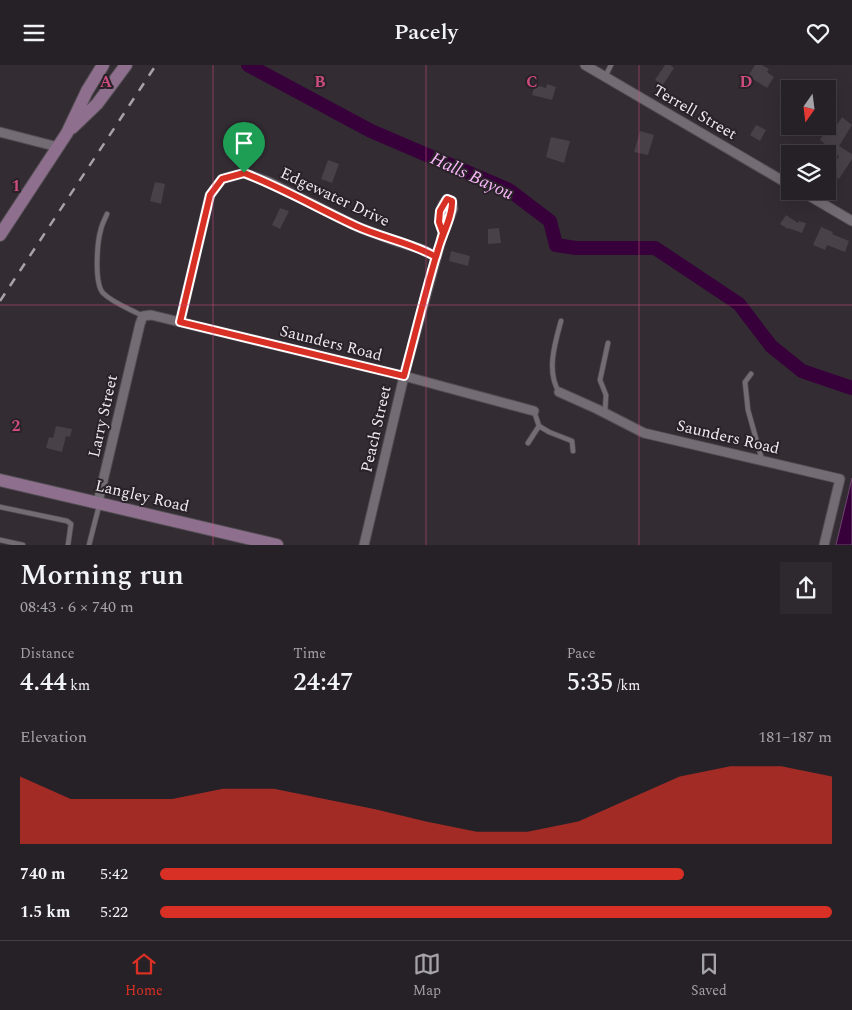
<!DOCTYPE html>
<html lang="en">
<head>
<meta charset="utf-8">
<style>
	:root { --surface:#262126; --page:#2e292e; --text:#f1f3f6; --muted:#a4a3a7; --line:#423e43; --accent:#d93025 }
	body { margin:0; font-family:Spectral,serif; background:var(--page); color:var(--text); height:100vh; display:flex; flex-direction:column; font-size:19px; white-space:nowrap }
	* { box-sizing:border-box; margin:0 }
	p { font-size:16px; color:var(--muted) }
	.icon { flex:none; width:28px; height:28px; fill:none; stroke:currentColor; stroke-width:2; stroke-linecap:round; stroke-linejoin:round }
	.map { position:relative; height:480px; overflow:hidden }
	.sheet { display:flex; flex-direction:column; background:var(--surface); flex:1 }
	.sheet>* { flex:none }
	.needle { width:32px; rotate:194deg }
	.tools { position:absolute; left:781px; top:15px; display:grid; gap:10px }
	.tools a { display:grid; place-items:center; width:55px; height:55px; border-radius:0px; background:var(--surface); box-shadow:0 5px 20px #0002,0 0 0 1px var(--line); font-size:25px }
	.pin { position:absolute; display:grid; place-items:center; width:42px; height:42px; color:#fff; margin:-51px -21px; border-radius:50% 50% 50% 0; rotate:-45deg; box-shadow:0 0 5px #0007 }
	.pin .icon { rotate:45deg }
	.round { display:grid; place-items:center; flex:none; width:52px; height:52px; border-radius:0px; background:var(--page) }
	.head { display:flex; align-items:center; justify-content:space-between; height:85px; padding:0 20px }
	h1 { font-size:28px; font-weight:600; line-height:38px }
	.metrics { display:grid; grid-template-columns:repeat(3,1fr); gap:8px; height:85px; padding:5px 20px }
	.metrics div { display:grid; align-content:center }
	.metrics b { font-size:25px; font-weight:600 }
	.metrics small { font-size:14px; font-weight:400 }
	.metrics p { font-size:14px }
	.chart { height:140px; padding:10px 20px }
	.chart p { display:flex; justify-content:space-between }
	.chart svg { width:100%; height:90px; margin-top:5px; fill:var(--accent); opacity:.7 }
	ul { padding:0 20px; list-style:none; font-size:16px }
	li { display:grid; grid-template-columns:80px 60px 1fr; align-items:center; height:38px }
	li i { height:12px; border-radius:6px; background:var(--accent) }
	header { display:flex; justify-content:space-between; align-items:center; height:65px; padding:0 20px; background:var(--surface); font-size:22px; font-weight:600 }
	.tab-bar { display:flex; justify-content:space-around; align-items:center; height:70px; border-top:1px solid var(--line); background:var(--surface); font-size:14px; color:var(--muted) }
	.tab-bar a { display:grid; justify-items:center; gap:2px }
	.tab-bar .selected { color:var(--accent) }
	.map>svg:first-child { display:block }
</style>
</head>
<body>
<header><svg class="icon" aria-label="menu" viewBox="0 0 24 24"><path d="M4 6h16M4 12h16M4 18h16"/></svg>Pacely<svg class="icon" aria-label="heart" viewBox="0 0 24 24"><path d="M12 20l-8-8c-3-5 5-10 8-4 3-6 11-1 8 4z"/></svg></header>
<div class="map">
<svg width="852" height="480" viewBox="0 0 852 480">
	<rect width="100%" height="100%" fill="#332c33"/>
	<path fill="#38003a" stroke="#6f4670" d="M852,413V480H836Z"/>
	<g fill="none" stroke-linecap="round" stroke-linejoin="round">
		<path stroke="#38003a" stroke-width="14" d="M248,0L371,66L509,125L550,156L556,180L576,183H655L739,239L771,281L802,306L852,323"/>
	</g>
	<path fill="#484148" d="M665,0H670L674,3L663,20L655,15Z
		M755,0H762L769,4L767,7L774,12L767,23L748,11Z
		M547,19L556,22L552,35L532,30L535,20L546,23Z
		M842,52L852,60L839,81L852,89V94L839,114L832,109L837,101L834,99L839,91L822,81L824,78L820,75L829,60L834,64Z
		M756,60L766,65L760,76L750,70Z
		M640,66L654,70L648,90L634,87Z
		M551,72L570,76L564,98L546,92Z
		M328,95L339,99L332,118L321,114Z
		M155,117L165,119L161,139L150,136Z
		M280,143L289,146L280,164L272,160Z
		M786,150L798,158L799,156L806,158L802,168L788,163V164L780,159Z
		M821,162L833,167L832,169L849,176L845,187L827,180L825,185L813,180Z
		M499,163L501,178L488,179V164Z
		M451,186L470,191L468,201L449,196Z
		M56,361L72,364L70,372L66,371L62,387L46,383L49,372L53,373Z"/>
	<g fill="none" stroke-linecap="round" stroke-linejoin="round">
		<defs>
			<path id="lane" d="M605,12L611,0
				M107,149C105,154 102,159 101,164C97,177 94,218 103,228C113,238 130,244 143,251
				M751,309L745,317L748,345L762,395
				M559,327C546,306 555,278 561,256
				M534,346L539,361L549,367L572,376L573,386
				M605,347L606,330L600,315L608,278
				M528,378L539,361
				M0,442L67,456L71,459L68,480
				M0,475L23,480
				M89,480L99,441"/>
			<path id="street" d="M585,0L790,120
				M0,67L58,82
				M801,126L852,156
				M180,257L210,130L222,114L244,108L269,117L358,162L398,177L424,185L436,192
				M559,327L597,344L644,368L840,414L824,480
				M98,437L140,259L143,251L151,250L404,311L534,346
				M364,480L404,311L443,168L453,144L452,136L447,134C438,144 439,155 443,168"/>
			<path id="secondary" d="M72,63L97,39L126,0
				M0,170L67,68L87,26L103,0
				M0,415L277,480"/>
		</defs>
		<use href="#lane" stroke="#514c51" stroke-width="6"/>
		<use href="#street" stroke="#514c51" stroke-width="11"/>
		<use href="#secondary" stroke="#514c51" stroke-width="14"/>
		<use href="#lane" stroke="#746c74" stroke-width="4.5"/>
		<use href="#street" stroke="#746c74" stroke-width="9"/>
		<use href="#secondary" stroke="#8e708e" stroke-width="12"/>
		<path stroke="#a8a2a7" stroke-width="2.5" stroke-dasharray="9 9" stroke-linecap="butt" d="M0,236L156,0"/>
	</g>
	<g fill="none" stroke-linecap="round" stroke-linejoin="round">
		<defs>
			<path id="route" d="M244,108L222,114L210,130L180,257L404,311C415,270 425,228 437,188C441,172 453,151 452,136L447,134L440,146L439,157L443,168L436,192C413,178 382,173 356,161C319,144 283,123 244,108"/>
		</defs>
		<use href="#route" stroke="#fff" stroke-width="10"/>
		<use href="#route" stroke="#d93025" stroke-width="6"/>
	</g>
	<path fill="none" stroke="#cd4c80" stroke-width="1" stroke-opacity="0.55" d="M213,0V480M426,0V480M639,0V480M0,240H852"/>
	<g text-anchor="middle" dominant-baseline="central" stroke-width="4" stroke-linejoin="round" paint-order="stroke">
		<g font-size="16" fill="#efeaee" stroke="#292229">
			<text transform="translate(695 47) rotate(30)">Terrell Street</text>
			<text transform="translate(335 132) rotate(25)">Edgewater Drive</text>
			<text transform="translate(331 278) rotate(14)">Saunders Road</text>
			<text transform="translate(103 351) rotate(-77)">Larry Street</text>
			<text transform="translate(376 364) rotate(-77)">Peach Street</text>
			<text transform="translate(728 372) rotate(13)">Saunders Road</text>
			<text transform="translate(142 431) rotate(13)">Langley Road</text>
		</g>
		<g font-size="18" font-style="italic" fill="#f9b7fa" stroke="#292229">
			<text transform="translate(472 111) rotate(25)">Halls Bayou</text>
		</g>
	</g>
	<g font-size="16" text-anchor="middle" font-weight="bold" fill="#cd4c80" stroke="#292229" stroke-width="4" stroke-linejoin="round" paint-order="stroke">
		<text x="106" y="22">A</text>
		<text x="320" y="22">B</text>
		<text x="532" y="22">C</text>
		<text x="746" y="22">D</text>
		<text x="16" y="126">1</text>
		<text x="16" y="366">2</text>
	</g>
</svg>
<div class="tools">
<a><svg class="needle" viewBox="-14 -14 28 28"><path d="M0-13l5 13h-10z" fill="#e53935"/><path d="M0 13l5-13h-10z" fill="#a4a3a7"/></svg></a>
<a><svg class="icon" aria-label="layers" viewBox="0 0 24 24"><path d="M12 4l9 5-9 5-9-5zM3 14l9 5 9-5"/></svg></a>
</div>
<div class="pin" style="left:244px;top:108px;background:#1e9e55"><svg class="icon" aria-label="arrive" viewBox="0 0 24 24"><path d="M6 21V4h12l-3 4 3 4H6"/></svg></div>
</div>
<section class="sheet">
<div class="head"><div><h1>Morning run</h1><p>08:43 · 6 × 740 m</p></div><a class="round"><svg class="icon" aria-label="share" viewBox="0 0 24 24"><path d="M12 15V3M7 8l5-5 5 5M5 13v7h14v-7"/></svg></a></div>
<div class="metrics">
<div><p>Distance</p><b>4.44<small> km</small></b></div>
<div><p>Time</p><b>24:47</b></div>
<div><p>Pace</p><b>5:35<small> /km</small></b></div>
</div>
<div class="chart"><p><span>Elevation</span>181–187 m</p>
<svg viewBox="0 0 160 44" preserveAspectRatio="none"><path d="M0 44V11L10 22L20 22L30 22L40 17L50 17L60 22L70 27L80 33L90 38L100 38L110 33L120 22L130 11L140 6L150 6L160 11V44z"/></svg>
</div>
<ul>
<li><b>740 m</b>5:42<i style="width:78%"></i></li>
<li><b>1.5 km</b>5:22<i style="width:100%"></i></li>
</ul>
</section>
<nav class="tab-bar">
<a class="selected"><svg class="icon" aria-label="home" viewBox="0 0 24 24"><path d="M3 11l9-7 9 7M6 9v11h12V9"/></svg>Home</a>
<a><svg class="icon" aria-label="map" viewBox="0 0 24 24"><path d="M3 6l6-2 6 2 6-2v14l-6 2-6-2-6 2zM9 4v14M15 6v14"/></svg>Map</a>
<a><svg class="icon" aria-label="saved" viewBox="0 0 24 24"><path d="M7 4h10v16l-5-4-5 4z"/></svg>Saved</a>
</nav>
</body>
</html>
